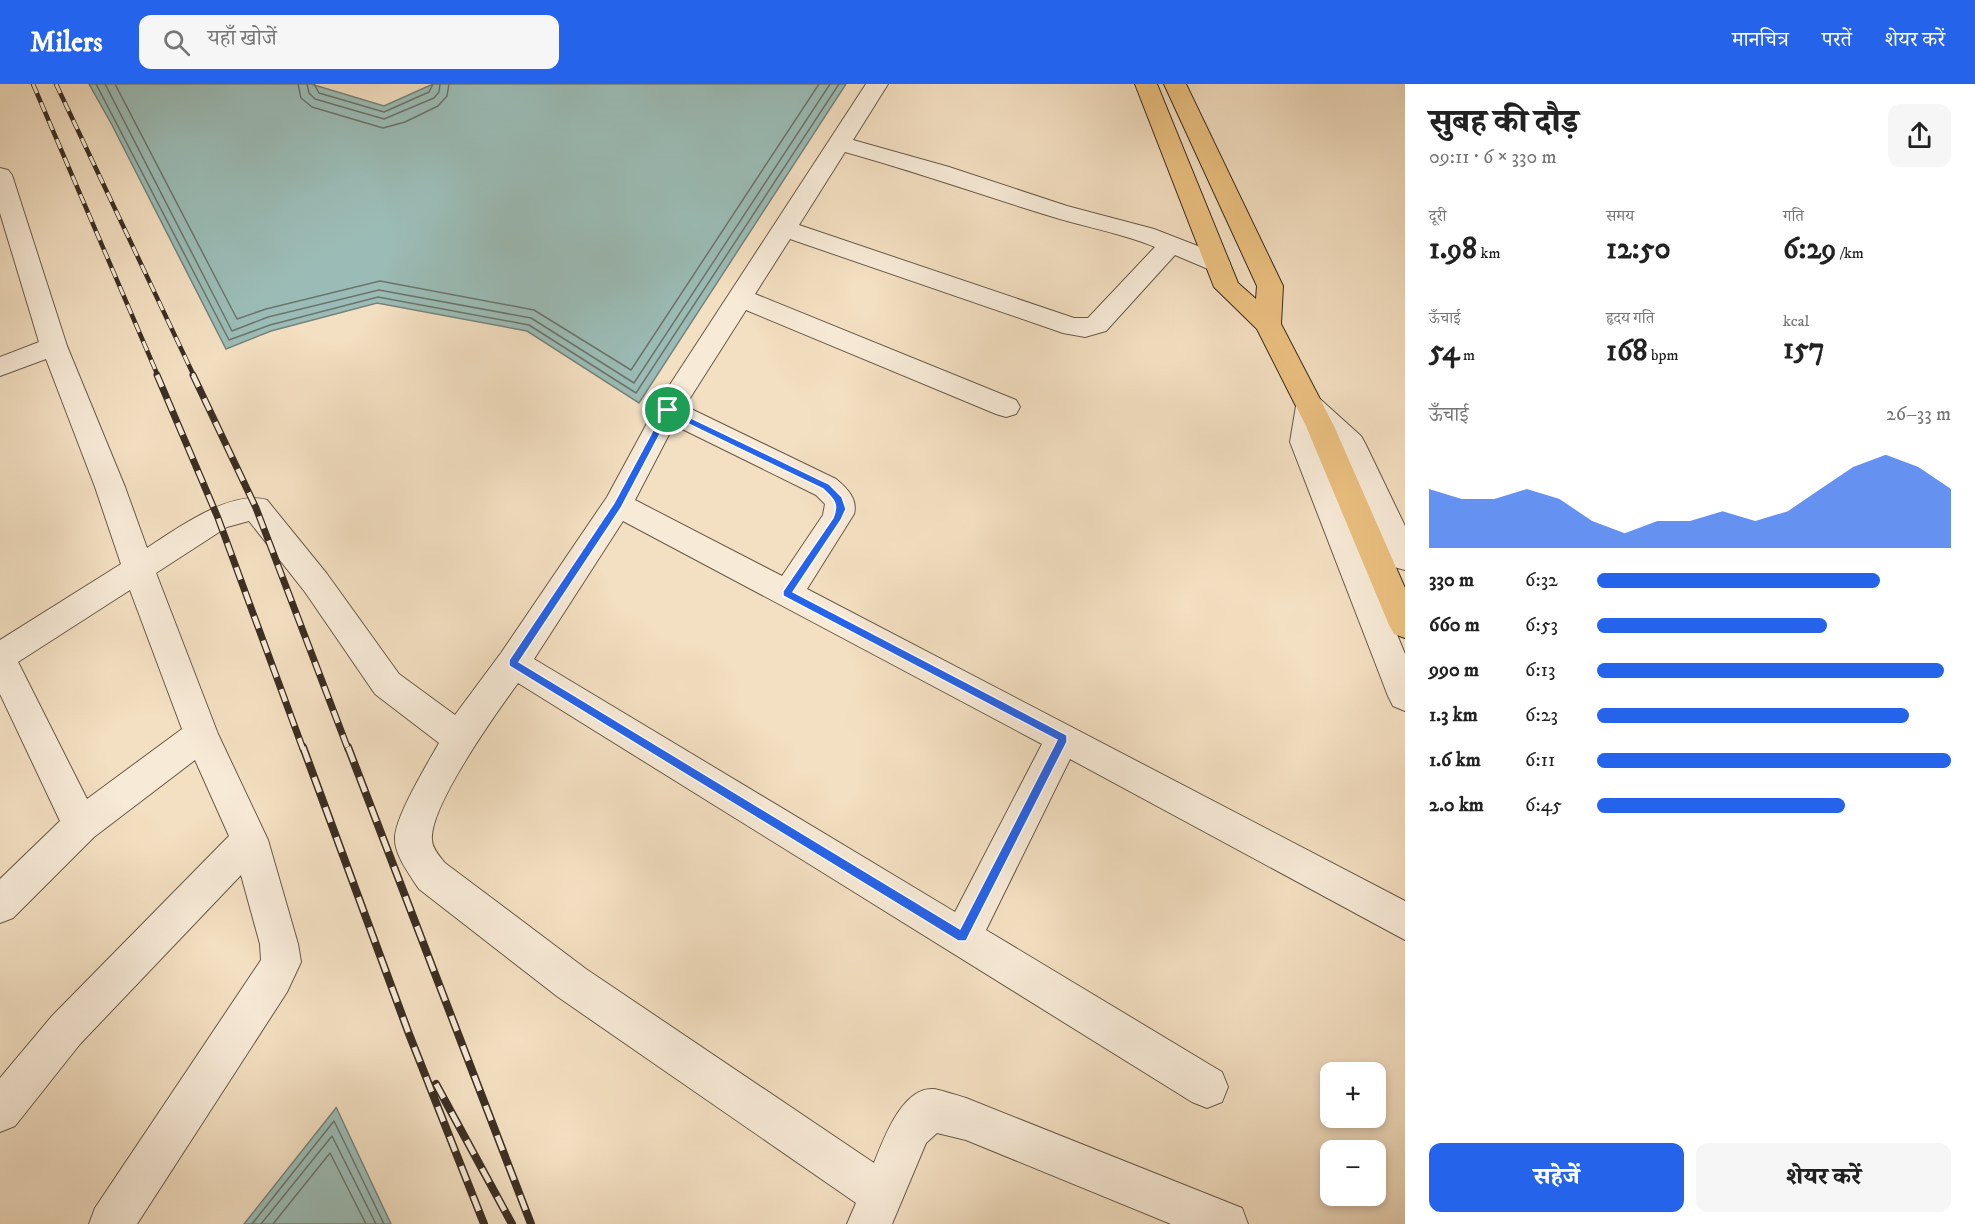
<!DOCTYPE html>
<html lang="hi">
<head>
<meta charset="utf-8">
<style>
	:root { --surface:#fff; --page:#f6f6f6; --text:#222; --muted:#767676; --accent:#2563eb }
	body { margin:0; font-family:"IM FELL DW Pica","Noto Serif Devanagari",serif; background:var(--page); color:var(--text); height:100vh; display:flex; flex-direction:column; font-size:22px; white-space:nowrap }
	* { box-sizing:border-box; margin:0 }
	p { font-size:20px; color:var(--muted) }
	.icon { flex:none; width:33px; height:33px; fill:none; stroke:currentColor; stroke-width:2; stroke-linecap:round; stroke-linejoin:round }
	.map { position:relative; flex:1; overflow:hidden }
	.panel { display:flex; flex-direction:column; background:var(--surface); width:570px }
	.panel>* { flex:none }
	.buttons { position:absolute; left:1320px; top:978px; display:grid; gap:12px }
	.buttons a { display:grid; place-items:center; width:66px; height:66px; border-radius:12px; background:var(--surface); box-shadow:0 3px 9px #0003; font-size:30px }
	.pin { position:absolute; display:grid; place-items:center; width:51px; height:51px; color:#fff; margin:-26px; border:3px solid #fff; border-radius:50%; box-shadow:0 2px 6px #0007 }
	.round { display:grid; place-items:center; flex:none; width:63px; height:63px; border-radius:12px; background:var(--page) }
	.head { display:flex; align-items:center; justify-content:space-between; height:102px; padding:0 24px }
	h1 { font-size:33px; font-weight:800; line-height:45px }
	.stats { display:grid; grid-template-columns:repeat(3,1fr); gap:9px; height:102px; padding:6px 24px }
	.stats div { display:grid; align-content:center }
	.stats b { font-size:30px; font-weight:800 }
	.stats small { font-size:16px; font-weight:400 }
	.stats p { font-size:16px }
	.chart { height:168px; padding:12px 24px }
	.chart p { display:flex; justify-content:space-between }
	.chart svg { width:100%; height:108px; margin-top:6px; fill:var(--accent); opacity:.7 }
	.cta { display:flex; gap:12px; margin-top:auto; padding:12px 24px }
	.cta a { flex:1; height:69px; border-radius:12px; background:var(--accent); color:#fff; font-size:24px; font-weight:800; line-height:69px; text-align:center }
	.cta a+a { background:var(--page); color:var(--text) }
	ul { padding:0 24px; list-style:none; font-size:20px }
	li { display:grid; grid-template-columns:96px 72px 1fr; align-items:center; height:45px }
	li i { height:15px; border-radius:8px; background:var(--accent) }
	header { display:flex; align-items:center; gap:36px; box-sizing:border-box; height:84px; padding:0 30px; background:var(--accent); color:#fff }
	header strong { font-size:28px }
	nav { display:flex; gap:33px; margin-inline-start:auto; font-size:21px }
	.search { width:420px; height:54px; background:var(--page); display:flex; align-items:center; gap:15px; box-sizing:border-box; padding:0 21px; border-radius:12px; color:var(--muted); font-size:22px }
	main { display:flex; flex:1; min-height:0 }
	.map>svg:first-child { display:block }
</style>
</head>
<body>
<header>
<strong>Milers</strong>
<div class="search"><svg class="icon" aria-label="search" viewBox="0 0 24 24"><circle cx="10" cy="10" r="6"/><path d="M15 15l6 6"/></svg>यहाँ खोजें</div>
<nav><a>मानचित्र</a><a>परतें</a><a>शेयर करें</a></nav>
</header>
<main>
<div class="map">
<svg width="1405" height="1140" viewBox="0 0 1405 1140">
	<rect width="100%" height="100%" fill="#f3dfc1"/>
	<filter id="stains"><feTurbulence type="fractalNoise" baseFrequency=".00333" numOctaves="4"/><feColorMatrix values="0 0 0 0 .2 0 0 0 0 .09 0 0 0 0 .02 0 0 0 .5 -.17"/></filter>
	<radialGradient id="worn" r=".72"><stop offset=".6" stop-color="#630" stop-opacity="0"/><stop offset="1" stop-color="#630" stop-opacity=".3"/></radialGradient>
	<path fill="#9bbcb6" stroke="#75837b" stroke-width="1.5" d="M89,0H311L384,22L433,0H846L639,319L527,247L377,219L271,247L226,265L112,41Z
		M336,1023L391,1140H244L336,1024Z"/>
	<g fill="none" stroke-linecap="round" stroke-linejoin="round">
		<path stroke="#6b756c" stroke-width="1.5" d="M96,0L229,256L270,241L378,213L529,241L636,309L839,0
			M105,0L232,247L268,233L379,206L531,234L634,299L830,0
			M115,0L237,235L266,225L380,197L534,226L631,286L819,0
			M298,0L301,14L312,23L383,44L405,38L438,22L447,12L449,0
			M307,0L309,9L315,15L384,35L434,14L439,8L440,0
			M314,0L319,9L384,28L429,8L433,0
			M252,1140L334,1037L384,1140
			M261,1140L332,1052L376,1140
			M273,1140L330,1069L366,1140"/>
		<defs>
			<path id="minor" d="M866,0H888L853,56L949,83L1067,122L1154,145L1226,173L1230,179L1226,185L1217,187L1208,185L1175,171L1106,247L1085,253L1063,249L790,155L755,210L1016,316L1020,323L1016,330L1006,333L996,330L746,226L685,322L836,395C847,404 858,415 854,430L807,505L1405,817V856L1070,675L986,846L1222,988L1228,1003L1222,1018L1207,1024L1192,1018L518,599C497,628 429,723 432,756C432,764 440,773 445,779L586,885L874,1079C883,1057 902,1002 934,1005C944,1007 956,1011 966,1014L1242,1124L1248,1140H1171L966,1056L937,1049L926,1059L892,1140H847L856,1119L558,913L419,805C410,791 395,772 395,755C394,734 428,679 439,659L375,610L305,508L249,437L227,443L156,489L218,650L268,756L298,860L301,878L287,908L137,1140H89L95,1124L261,876L260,860L241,791L80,960L15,1042L0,1048V994L52,932L229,752L195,676L94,753L13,834L0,839V795L60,737L0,610V556L121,480L95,403L46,275L0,292V273L39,258L0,129V84L8,86L12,91L67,262L125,403L147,464C176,445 231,405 267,416L327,490L399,590L455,631L501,569L607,413L658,319ZM845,68C914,87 981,111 1050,132C1085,143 1121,149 1155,163L1088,234H1074L799,141ZM674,341L816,411L825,420L823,431L782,492L635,416ZM623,437L1042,660L955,828L534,575ZM130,506L182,645L87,715L18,578Z"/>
			<path id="tertiary" d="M1310,312L1320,315L1361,352L1365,359L1405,442V486L1394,483L1339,365L1320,347L1318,358L1405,570V627L1393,622L1388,612L1290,358L1296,322L1300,315Z"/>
			<path id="primary" d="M1135,0H1157L1238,199L1256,215L1257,202L1164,0H1186L1283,202L1281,240L1334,342L1405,504V554L1394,550L1389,541L1306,342L1257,245L1214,203Z"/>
		</defs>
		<use href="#minor" stroke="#695a4a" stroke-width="2"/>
		<use href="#tertiary" stroke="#695a4a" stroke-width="2"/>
		<use href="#primary" stroke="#3b2e23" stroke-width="2"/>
		<use href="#minor" fill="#f7ead7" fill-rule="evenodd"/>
		<use href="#tertiary" fill="#f7ead7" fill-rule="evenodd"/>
		<use href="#primary" fill="#eac080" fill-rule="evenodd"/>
		<defs>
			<path id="rail-far2" d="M33,0L158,292
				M56,0L194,292"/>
			<path id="rail-far1" d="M157,291L218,434L303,665
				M193,291L256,424L348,665"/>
			<path id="rail" d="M303,663L409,950L484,1140
				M348,663L531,1140
				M436,1000L512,1140"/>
		</defs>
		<use href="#rail-far2" stroke="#3b2e23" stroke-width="4.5"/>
		<use href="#rail-far1" stroke="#3b2e23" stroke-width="7"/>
		<use href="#rail" stroke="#3b2e23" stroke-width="8"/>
		<use href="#rail-far2" stroke="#f7ead7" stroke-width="3" stroke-dasharray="10" stroke-linecap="butt"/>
		<use href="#rail-far1" stroke="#f7ead7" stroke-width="4.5" stroke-dasharray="13" stroke-linecap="butt"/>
		<use href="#rail" stroke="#f7ead7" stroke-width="5" stroke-dasharray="16" stroke-linecap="butt"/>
	</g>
	<path fill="#2563eb" stroke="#fff" stroke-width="1.5" fill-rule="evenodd" d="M668,323L829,400L842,413L846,425L841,436L793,508L1067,651V658L966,857H958L509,582V576L614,419L664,326ZM670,331L823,405C834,415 839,420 833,434L783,507V512L1057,656L960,845L519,578L621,424Z"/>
	<rect width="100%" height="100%" filter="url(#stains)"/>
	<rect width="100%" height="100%" fill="url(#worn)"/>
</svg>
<div class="buttons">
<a>+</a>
<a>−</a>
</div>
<div class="pin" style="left:668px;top:326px;background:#1e9e55"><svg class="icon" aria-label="arrive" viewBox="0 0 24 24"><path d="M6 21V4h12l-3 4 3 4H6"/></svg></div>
</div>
<section class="panel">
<div class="head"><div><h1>सुबह की दौड़</h1><p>09:11 · 6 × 330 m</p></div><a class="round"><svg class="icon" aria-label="share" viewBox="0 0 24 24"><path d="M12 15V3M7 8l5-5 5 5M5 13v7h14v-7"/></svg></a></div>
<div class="stats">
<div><p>दूरी</p><b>1.98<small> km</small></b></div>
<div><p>समय</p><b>12:50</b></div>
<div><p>गति</p><b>6:29<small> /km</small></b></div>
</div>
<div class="stats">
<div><p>ऊँचाई</p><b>54<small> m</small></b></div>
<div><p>हृदय गति</p><b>168<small> bpm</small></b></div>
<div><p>kcal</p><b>157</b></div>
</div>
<div class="chart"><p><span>ऊँचाई</span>26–33 m</p>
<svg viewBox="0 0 160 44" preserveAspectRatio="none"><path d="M0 44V20L10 24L20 24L30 20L40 24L50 33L60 38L70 33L80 33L90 29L100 33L110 29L120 20L130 11L140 6L150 11L160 20V44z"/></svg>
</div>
<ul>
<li><b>330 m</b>6:32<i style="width:80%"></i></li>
<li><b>660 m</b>6:53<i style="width:65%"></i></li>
<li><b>990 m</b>6:13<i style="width:98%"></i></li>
<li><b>1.3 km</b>6:23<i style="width:88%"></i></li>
<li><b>1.6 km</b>6:11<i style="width:100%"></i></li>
<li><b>2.0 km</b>6:45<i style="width:70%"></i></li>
</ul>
<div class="cta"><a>सहेजें</a><a>शेयर करें</a></div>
</section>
</main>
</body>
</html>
